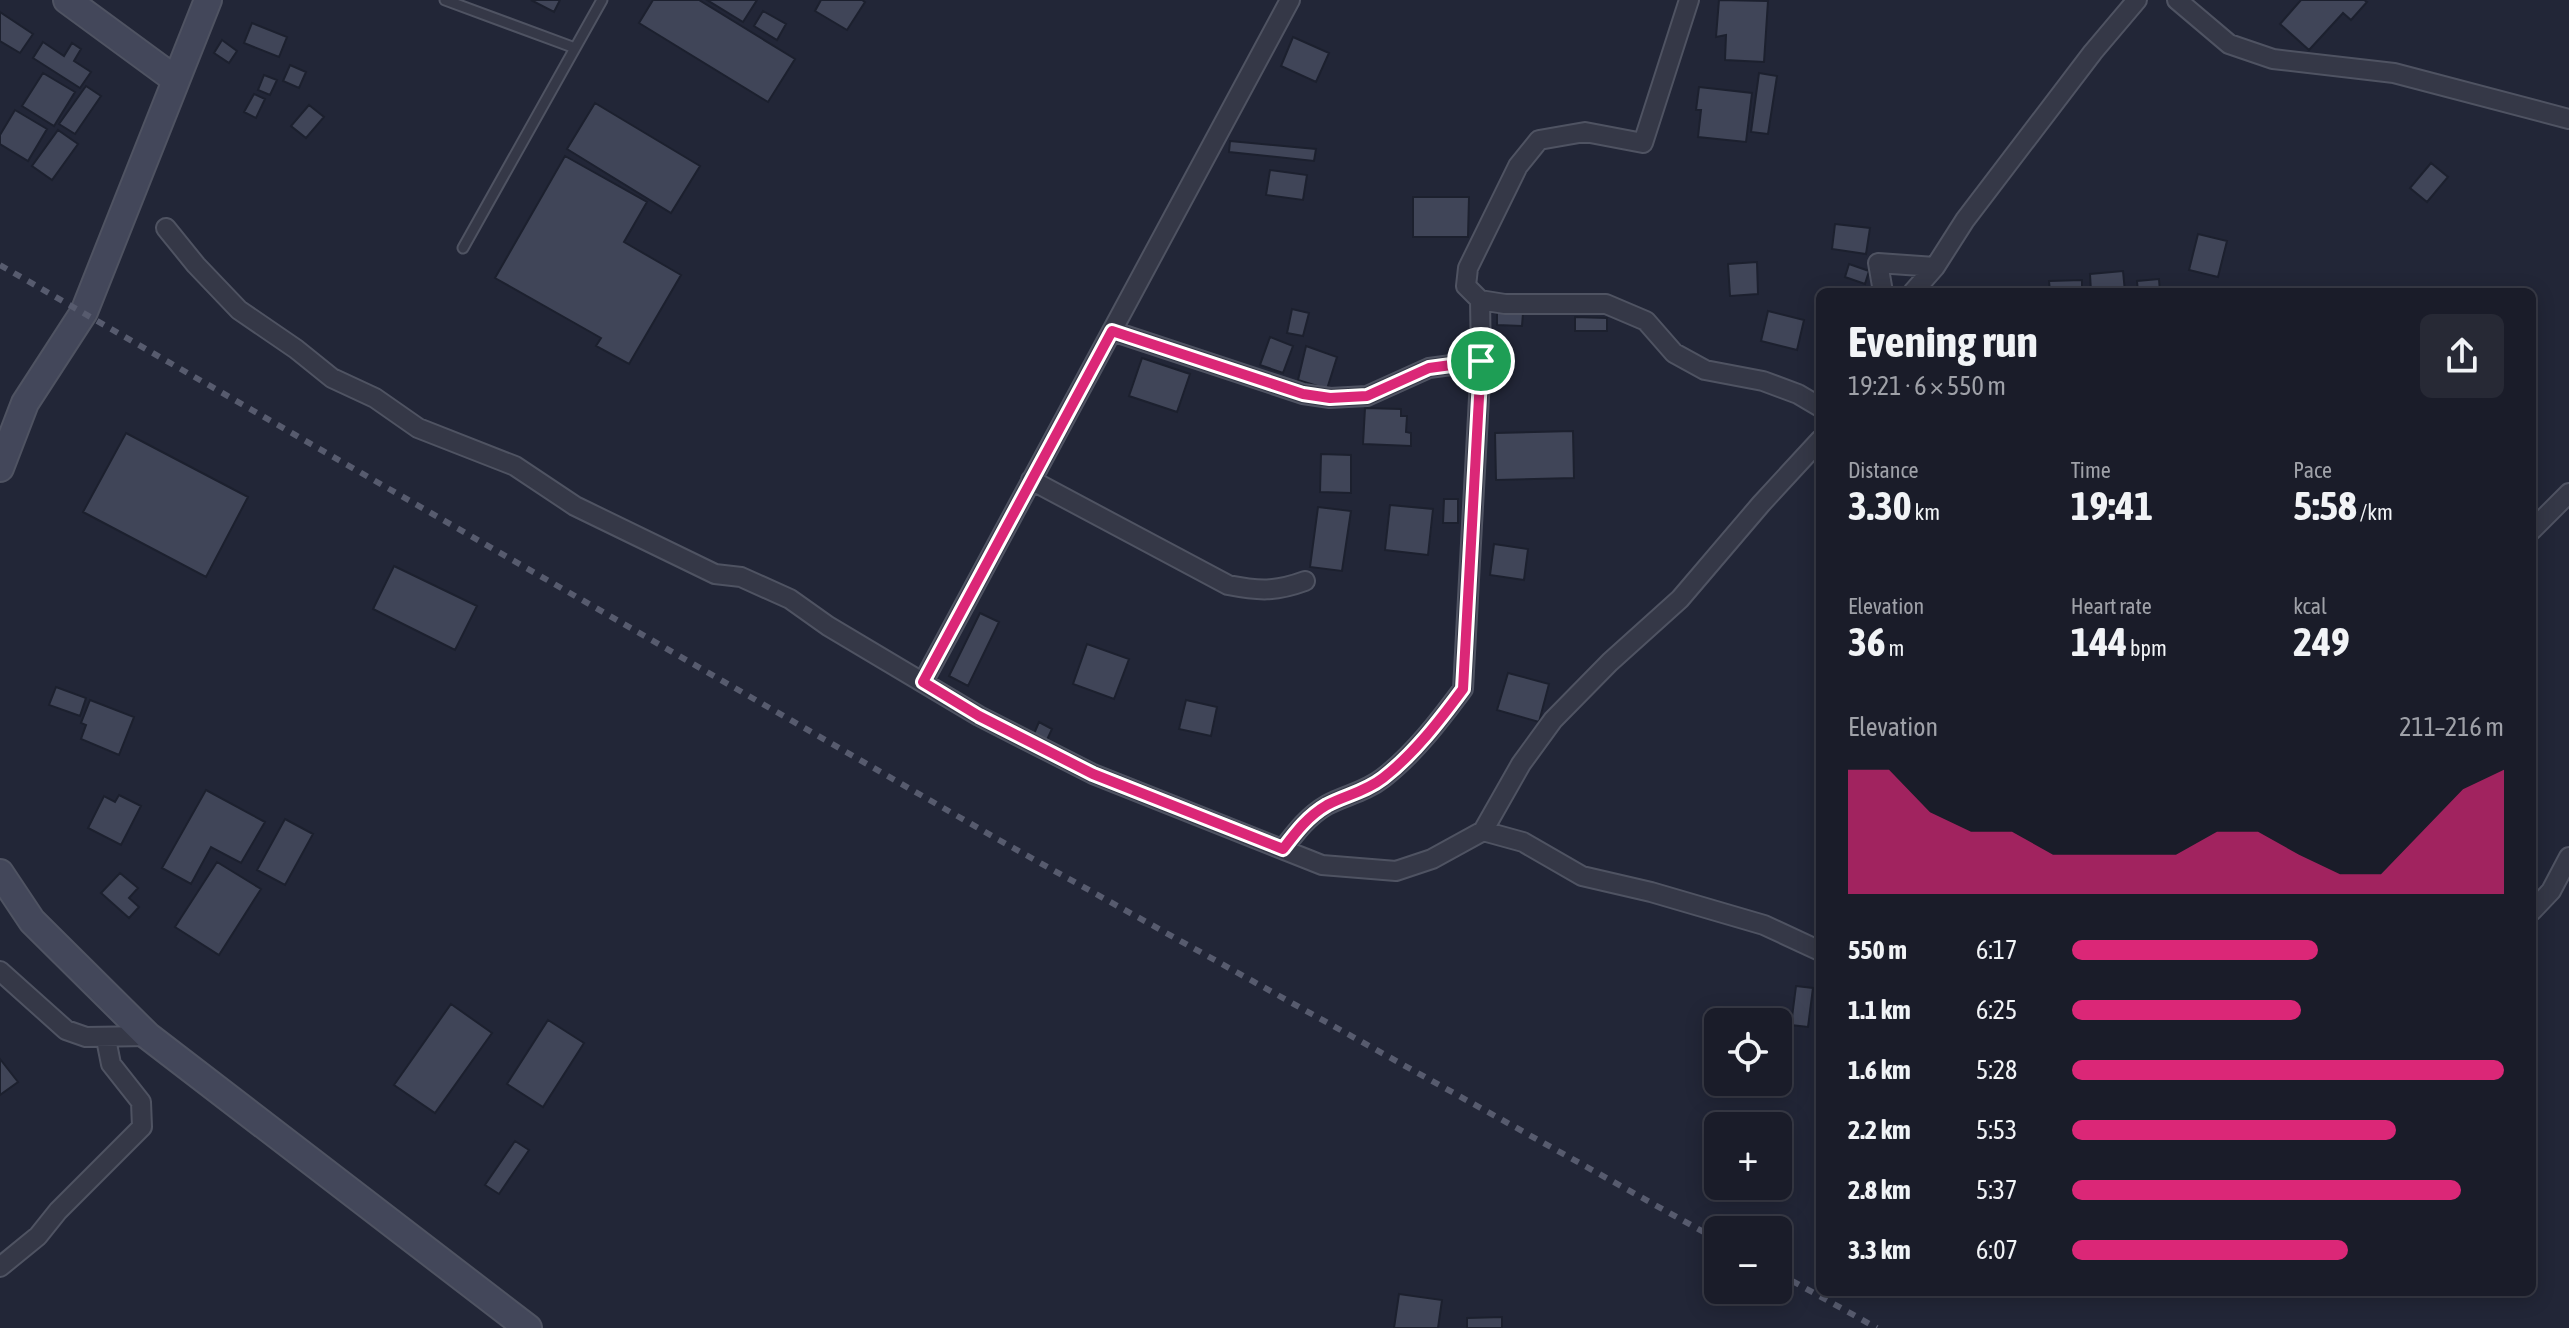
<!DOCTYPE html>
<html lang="en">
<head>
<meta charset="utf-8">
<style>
	:root { --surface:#1a1c29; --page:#272935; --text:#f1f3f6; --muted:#9fa1a8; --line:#383a46; --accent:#db2777 }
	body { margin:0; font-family:"Asap Condensed",sans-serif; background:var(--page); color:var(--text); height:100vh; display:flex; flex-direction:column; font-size:30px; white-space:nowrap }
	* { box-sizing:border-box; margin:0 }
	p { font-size:26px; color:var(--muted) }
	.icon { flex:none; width:44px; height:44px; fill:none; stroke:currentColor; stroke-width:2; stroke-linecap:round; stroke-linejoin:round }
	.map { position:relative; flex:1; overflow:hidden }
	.sheet { position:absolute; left:1816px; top:288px; width:720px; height:1008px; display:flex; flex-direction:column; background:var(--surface); border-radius:12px; box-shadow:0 4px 20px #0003,0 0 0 2px var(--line) }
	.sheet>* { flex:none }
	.controls { position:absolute; left:1704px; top:1008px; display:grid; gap:16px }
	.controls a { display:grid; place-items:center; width:88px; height:88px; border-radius:12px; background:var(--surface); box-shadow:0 4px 20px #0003,0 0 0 2px var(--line); font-size:40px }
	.pin { position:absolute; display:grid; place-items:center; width:68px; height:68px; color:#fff; margin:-34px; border:4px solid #fff; border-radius:50%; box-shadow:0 2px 8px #0007 }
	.round { display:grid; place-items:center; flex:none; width:84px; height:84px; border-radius:12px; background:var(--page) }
	.summary { display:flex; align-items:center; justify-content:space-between; height:136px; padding:0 32px }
	h1 { font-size:44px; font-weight:700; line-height:60px }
	.stats { display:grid; grid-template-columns:repeat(3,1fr); gap:12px; height:136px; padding:8px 32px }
	.stats div { display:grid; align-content:center }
	.stats b { font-size:40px; font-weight:700 }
	.stats small { font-size:22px; font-weight:400 }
	.stats p { font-size:22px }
	.chart { height:224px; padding:16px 32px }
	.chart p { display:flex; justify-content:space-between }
	.chart svg { width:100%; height:144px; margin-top:8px; fill:var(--accent); opacity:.7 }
	ul { padding:0 32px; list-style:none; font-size:26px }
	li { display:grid; grid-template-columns:128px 96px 1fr; align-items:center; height:60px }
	li i { height:20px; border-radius:10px; background:var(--accent) }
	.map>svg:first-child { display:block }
</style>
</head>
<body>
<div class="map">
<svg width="2569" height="1328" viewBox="0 0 2569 1328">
	<rect width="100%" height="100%" fill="#222637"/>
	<path fill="#404558" stroke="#1c202e" stroke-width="2" d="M531,0H560L554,12Z
		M653,0H699L795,59L768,102L639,23Z
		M707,0H757L743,22Z
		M821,0H862L865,2L847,30L815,11Z
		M1719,0L1768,1L1764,62L1725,60L1726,35L1716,37Z
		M2301,0H2364L2367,2L2351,20L2343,13L2309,50L2280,24Z
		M763,11L786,24L777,40L754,26Z
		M0,12L33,34L20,53L0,41Z
		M252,23L287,37L279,57L244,43Z
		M1293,37L1329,53L1316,82L1281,66Z
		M222,40L237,51L229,63L214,53Z
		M43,42L64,56L72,43L81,49L74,61L91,72L80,88L33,58Z
		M290,65L306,72L299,88L283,81Z
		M43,73L75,92L54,126L22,106Z
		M1759,73L1777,76L1768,134L1751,132Z
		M264,75L277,80L270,95L258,90Z
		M86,86L101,96L75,134L59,124Z
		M1699,87L1752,93L1746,142L1698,137L1701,110H1696Z
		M254,94L265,99L256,118L244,112Z
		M595,103L700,166L671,213L567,149Z
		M309,105L324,117L306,138L291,126Z
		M15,110L47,129L28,161L0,144V135Z
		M58,130L78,144L52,180L32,166Z
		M1230,141L1316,149L1314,161L1229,152Z
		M565,156L647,202L624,242L681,275L629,364L596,346L601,338L495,278Z
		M2431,163L2448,177L2427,202L2410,188Z
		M1270,170L1307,175L1303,200L1266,195Z
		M1413,197H1469L1468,237H1413Z
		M1835,224L1870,228L1866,254L1832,249Z
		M2198,234L2227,241L2218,277L2189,270Z
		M1757,262L1758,294L1730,296L1728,264Z
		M1849,264L1869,271L1865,284L1845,277Z
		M2123,271L2125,292H2091L2090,274Z
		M2159,279L2160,292H2138L2137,281Z
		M2082,280V292H2050L2049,281Z
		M1292,309L1309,313L1303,336L1287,333Z
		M1768,311L1804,320L1797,350L1761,341Z
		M1497,312L1523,313L1522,326L1497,325Z
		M1575,317L1607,318V331H1575Z
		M1270,337L1293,346L1283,373L1260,365Z
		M1306,346L1337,357L1327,389L1298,380Z
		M1142,358L1190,374L1177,412L1129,396Z
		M1365,408L1401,409V416H1407L1406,432L1411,433V446L1363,444Z
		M1573,431L1574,478L1496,480L1495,433Z
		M126,433L248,497L206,577L83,512Z
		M1321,454L1351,455V493L1320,492Z
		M1444,499H1458V523H1443Z
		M1390,505L1433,509L1428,555L1385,550Z
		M1318,507L1351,511L1342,571L1310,567Z
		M1494,544L1528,549L1524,580L1490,575Z
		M394,566L477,606L455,650L373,609Z
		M980,613L999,622L968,686L949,676Z
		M1087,644L1129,659L1114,699L1073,684Z
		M1508,673L1549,684L1539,722L1497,710Z
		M56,687L86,698L80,716L49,705Z
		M90,700L134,717L119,755L81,739L86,725L81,723Z
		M1186,700L1217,707L1211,736L1179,729Z
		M1039,722L1052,729L1046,742L1033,736Z
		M206,790L265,822L241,863L211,847L191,884L162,868Z
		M119,795L141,806L121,845L88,828L104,796L115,802Z
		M285,819L313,834L285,885L257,870Z
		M217,862L261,889L219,955L175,927Z
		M120,873L138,888L129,898L139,907L129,918L101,893Z
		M1796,986L1813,988L1808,1027L1791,1025Z
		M451,1004L492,1033L435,1113L394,1085Z
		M548,1020L584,1043L543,1107L507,1084Z
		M0,1059L18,1082L0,1095Z
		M515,1141L529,1150L499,1194L485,1185Z
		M1399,1294L1442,1300L1438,1328H1394Z
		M1502,1317V1328H1467V1318Z"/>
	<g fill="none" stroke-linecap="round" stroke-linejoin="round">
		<defs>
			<path id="lane" d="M445,0L575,48
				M463,248L602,0"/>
			<path id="street" d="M1689,0L1643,143L1585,132L1539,140L1518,166L1468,268L1466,286L1480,300L1505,304H1606L1646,321L1674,353L1705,370L1763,381L1798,394L1820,407
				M2177,0L2229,44L2273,59L2394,73L2569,119
				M166,228L196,265L239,310L296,349L332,378L375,398L418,428L515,466L575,506L715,574L741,577L790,599L828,626L979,716L1093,774L1322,865L1396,871L1432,859L1483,831L1521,764L1553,720L1610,662L1680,599L1761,504L1820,440
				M1883,292L1878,263L1935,267
				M1913,292L1935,267L1965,220L2093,52L2137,0
				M1112,331L1303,394L1330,398L1367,396L1429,368L1481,361L1480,300
				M1031,480L1228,585C1259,591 1275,592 1305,581
				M2532,530L2569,493
				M923,682L1290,0
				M1483,831L1523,842L1582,876L1651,892L1764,925L1820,951
				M1283,849C1296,832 1308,816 1327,805C1346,795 1365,792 1383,778C1414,754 1440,720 1463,689L1481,361
				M2532,911L2551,891L2569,857
				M0,971L66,1030L86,1037L148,1036
				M0,1267L38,1236L58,1211L142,1127L141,1102L111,1064L106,1039"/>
			<path id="secondary" d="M67,0L176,80
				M0,468L25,403L84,312L208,0
				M0,873L32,921L148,1036L528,1328"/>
		</defs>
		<use href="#lane" stroke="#4f5362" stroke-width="13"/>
		<use href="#street" stroke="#4f5362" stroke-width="22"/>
		<use href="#secondary" stroke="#4f5362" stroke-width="30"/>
		<use href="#lane" stroke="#353847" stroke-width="9"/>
		<use href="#street" stroke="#353847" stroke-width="18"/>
		<use href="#secondary" stroke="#43475a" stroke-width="26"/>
		<path stroke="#575b6e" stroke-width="6" stroke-dasharray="8 8" stroke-linecap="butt" d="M0,265L999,840L1718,1240
			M1778,1273L1877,1328"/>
	</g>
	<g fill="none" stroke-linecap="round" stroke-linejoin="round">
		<defs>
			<path id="route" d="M1112,331L1303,394L1330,398L1367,396L1429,368L1481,361L1463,689C1440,720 1414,754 1383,778C1365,792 1346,795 1327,805C1308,816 1296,832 1283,849L1093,774L979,716L923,682Z"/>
		</defs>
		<use href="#route" stroke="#fff" stroke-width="16"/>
		<use href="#route" stroke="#db2777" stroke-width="10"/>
	</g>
</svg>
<div class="controls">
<a><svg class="icon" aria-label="locate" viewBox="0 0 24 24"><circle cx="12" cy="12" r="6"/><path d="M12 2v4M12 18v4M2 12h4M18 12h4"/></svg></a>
<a>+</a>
<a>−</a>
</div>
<div class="pin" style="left:1481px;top:361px;background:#1e9e55"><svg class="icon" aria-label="arrive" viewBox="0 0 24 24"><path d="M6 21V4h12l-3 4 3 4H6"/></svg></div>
<section class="sheet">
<div class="summary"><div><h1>Evening run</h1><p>19:21 · 6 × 550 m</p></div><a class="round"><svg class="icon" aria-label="share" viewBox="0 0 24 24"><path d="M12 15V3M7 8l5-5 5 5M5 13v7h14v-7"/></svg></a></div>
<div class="stats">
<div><p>Distance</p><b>3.30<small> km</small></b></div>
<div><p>Time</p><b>19:41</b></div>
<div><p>Pace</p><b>5:58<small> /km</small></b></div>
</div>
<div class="stats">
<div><p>Elevation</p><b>36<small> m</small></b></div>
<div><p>Heart rate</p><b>144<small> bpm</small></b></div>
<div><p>kcal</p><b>249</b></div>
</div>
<div class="chart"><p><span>Elevation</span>211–216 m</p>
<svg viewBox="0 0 160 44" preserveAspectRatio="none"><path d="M0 44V6L10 6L20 19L30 25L40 25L50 32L60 32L70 32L80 32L90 25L100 25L110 32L120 38L130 38L140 25L150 12L160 6V44z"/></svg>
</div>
<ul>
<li><b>550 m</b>6:17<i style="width:57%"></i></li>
<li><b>1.1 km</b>6:25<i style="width:53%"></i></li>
<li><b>1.6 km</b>5:28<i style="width:100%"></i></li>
<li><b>2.2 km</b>5:53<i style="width:75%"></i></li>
<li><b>2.8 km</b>5:37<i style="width:90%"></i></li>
<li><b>3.3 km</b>6:07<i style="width:64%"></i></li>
</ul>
</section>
</div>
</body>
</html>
